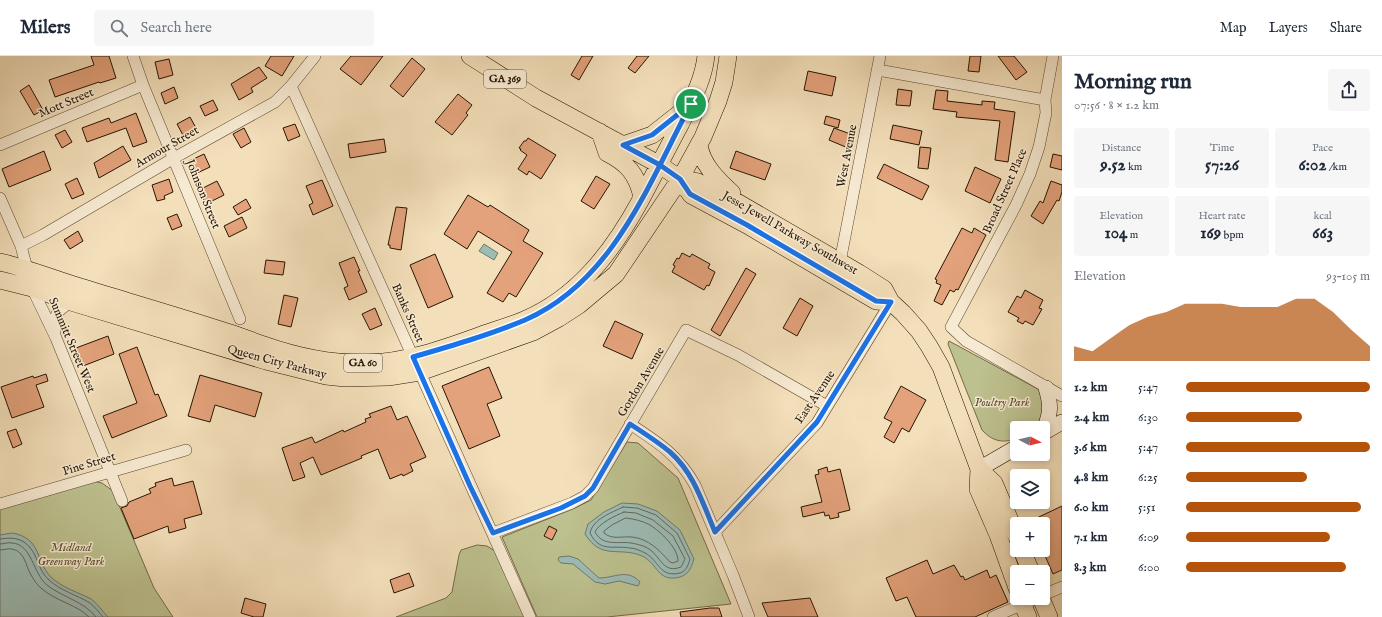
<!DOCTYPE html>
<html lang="en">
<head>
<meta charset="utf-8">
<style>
	:root { --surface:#fff; --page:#f6f6f7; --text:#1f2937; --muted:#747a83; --line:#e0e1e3; --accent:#b45309 }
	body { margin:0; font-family:"IM FELL English",serif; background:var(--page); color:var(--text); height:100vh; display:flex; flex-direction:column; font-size:15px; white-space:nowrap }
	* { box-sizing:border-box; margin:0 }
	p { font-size:13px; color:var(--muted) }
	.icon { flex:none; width:22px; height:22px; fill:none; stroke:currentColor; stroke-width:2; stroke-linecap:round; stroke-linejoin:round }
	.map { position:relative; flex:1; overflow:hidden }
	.details { display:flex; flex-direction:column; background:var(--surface); width:320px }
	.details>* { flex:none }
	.needle { width:26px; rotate:97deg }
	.controls { position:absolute; left:1010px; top:365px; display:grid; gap:8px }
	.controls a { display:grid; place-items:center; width:40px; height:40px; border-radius:4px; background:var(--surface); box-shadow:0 2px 6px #0003; font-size:20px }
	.pin { position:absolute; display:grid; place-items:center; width:34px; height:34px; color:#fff; margin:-17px; border:2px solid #fff; border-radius:50%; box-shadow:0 1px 4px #0007 }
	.round { display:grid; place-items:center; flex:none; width:42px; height:42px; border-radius:4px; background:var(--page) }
	.headline { display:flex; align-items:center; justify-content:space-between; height:68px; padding:0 12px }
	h1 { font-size:22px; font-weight:800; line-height:30px }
	.metrics { display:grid; grid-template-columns:repeat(3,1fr); gap:6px; height:68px; padding:4px 12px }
	.metrics div { display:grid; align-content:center; border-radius:4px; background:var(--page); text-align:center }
	.metrics b { font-size:17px; font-weight:800 }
	.metrics small { font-size:11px; font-weight:400 }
	.metrics p { font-size:11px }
	.chart { height:112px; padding:8px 12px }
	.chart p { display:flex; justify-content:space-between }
	.chart svg { width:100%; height:72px; margin-top:4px; fill:var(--accent); opacity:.7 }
	ul { padding:0 12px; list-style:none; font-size:13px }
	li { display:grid; grid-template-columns:64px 48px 1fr; align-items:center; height:30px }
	li i { height:10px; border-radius:5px; background:var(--accent) }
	header { display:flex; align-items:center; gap:24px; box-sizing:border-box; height:56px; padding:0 20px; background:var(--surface); border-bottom:1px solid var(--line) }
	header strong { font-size:19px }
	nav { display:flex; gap:22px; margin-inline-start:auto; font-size:14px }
	.search { width:280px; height:36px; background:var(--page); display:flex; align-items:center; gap:10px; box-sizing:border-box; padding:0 14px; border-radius:4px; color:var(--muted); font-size:15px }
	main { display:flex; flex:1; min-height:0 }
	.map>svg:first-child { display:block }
</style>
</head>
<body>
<header>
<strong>Milers</strong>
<div class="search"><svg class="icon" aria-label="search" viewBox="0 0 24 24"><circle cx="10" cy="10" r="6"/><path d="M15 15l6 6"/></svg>Search here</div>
<nav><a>Map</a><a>Layers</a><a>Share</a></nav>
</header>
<main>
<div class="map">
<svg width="1062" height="561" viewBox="0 0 1062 561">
	<rect width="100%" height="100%" fill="#f3dfba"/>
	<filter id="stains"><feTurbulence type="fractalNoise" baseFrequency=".005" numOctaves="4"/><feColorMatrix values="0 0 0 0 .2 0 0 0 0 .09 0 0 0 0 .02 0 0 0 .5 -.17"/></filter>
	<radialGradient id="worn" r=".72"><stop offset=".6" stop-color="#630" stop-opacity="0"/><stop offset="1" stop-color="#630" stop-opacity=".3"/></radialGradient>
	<path fill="#bdc18f" stroke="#726b48" d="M949,285L1036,332L1040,335L1047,351C1037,371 1041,372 1017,372V382C1003,388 992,385 982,374L948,288Z
		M627,386L638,387L678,422L731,548L607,561H537L502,481L573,453L591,444Z
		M93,425L102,427L113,435L154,532L173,561H0V453Z
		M477,489L487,490L495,495L525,561H396L446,542L452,536L459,499L461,494Z"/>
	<path fill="#9dbcb6" stroke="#6e796d" d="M484,188L498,197L494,204L479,195Z
		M622,447L638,448L657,455L680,474L694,503C691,512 689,518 680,521C657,527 658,507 642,500C619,490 602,505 585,478L588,468L604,456Z
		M12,477C42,482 35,505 51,521C62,532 78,536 91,543C98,548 102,555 108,561H0V479Z
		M569,500L578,503L599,522C615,522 627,512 640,526L638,530L619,525L605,528L595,526L573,508L561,507L558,504L559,501Z"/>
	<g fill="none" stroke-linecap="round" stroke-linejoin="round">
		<path stroke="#62685b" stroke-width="1" d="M623,451L637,452L656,459L677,477L690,503C688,510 686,515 680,517C659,522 659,504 645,497C641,495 635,492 630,492C613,489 600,497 590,477C593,463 611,457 623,451Z
			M624,456L636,457L653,464L673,480L685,503L681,511C663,518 661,501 649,493C645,490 637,488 631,487C619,485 603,491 595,476C599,467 615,460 624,456Z
			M626,462C634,463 643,465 650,469C661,476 678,492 678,505L673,507L670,506C659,494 649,483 632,481C622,480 612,484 604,477V475L612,469Z
			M0,483C9,482 15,481 24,486C38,495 37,514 49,524C61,535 77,539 90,547C95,551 99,556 103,561
			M0,488C4,488 8,486 12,487C32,488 33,518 47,529C62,541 85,546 96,561
			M0,494C4,494 9,492 12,493C25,495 26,511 31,519C34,524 37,529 41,532C55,545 78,549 89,561"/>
	</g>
	<path fill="#e3a27b" stroke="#271500" d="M91,0H109L116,22L100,27L99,26L55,41L49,24L94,9Z
		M271,0H294L282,20L265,10Z
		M351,0H383L361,29L340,13Z
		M582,0H593L579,24L571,19Z
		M637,0H649L635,17L628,12Z
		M970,0H981L979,16L968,15Z
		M998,0H1014L1027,16L1016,24Z
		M412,2L425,13L403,41L390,30Z
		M169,3L173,19L159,23L155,6Z
		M259,11L267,22L251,32L253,36L239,44L231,28Z
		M808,15L836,21L832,40L804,34Z
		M29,29L43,54L34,59L20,35Z
		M174,31L178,42L165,48L161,37Z
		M898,33L912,35L910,50L896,49Z
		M936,34L948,35L947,45L982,49V45L995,46L994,53L1015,56L1008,106L995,104L1000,65L956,61L957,56L933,53Z
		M458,38L472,49L466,57L468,59L452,79L435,66Z
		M213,44L218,54L205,60L200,50Z
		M136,57L147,86L133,91L126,72L87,86L82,72L109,62L111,67Z
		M826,60L840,64L838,72L824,68Z
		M190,61L197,74L184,81L177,68Z
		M295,68L300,80L288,85L283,72Z
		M893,69L922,75L919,89L890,83Z
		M244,72L251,86L241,92L233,78Z
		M834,72L853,79L848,92L829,84Z
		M65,74L72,86L62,92L55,79Z
		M528,82L556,99L541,123L529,115L527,119L518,113L527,99L520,94L521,93L519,92L524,85H526Z
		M384,83L386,96L350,102L348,88Z
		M123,90L131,104L99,122L94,107Z
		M920,91L931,92L928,113L918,112Z
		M44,95L51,114L9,131L2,113Z
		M736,95L771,108L765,124L730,112Z
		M204,98L210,111L193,119L187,106Z
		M1053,98L1062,100V114L1050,111Z
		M884,108L929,130L922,144L877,122Z
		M975,111L1001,123L990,147L965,135Z
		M596,120L610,128L594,153L581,145Z
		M77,122L84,138L72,143L65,128Z
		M169,123L173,136L164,140L165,143L157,145L152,129Z
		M322,124L333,150L313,159L309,149L313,147L306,130Z
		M217,125L224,139L206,148L199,134Z
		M1051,125L1062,129V136L1059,145L1057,144L1043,168L1031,160L1040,145L1043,147Z
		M468,139L488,151L490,149L529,174L523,185L543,197L516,241L509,237L503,246L487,237L512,196L478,175L467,193L444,178Z
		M246,143L251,152L238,159L233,151Z
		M396,151L407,152L401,194L390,192V189H388Z
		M177,158L182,170L172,174L167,162Z
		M242,161L247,172L229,181L224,170Z
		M962,172L972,177L974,172L986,179L958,234L956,233L954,236L950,234L942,249L934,245L941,229L936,227L937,224L935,223Z
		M78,175L83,185L70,193L64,184Z
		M682,197L690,201L692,198L710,208L708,212L715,216L709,230L707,229L704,234L672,216L675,210L673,209L677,202L679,203Z
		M435,198L453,241L428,252L410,209Z
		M354,201L360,215H358L367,236L349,244L344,232L348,230L339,207Z
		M266,204L285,206L283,219L264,217Z
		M746,212L756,218L720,280L711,274Z
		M1025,234L1043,244L1039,252L1042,253L1033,269L1025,265L1023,268L1017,265L1019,262L1008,256L1017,240L1021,242Z
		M284,239L298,242L291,271L278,268Z
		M800,242L813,250L797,280L783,272Z
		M375,252L382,269L370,274L362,258Z
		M615,265L643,278L632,303L603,290Z
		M108,280L114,298L83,310L76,292Z
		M137,291L155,339L158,338L167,360L112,382L103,360L137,347L119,298Z
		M489,311L502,342L487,348L500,380L469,393L442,330Z
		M46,318L48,325L36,329L44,351L12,362L1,331L33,320L34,322Z
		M200,319L262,337L255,361L215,349L210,366L188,360Z
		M901,330L926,344L909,376L902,372L894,387L884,381L892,366L884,362Z
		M391,350L397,364L407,360L426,401L410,408L413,415L403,420L402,418L390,423L378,393L361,400L362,402L321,419L313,401L300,407L305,421L293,425L282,392L312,381L315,387L343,374L344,376L366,366L365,363L371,361L369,358Z
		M16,373L22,388L13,392L7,376Z
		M827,411L828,416L840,413L850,454L838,457L839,461L830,463L829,459L825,460L824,456L803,461L801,451L822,446L815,419L819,418L818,414Z
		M172,422L174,430L193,425L202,458L184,463L186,472L169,477L168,470L134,483L121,452L127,450L129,446L151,437L149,433L156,430L155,427Z
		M1062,450V514L1053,518L1043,495V468H1024Z
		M549,470L557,474L552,484L544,480Z
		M927,504L933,518L954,509L961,521L963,520L965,524L987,514L990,522L996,519L1008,546L975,561H916L907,541L896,545L886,522Z
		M409,517L414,530L394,537L390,524Z
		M245,542L266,548L263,561H254L241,557Z
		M810,542L818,561H768L762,547Z
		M710,552H719L722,561H681L680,556Z"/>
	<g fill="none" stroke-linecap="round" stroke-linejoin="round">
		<defs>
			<path id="street" d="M133,0L143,29L240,263
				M1053,0L1045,44L1046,57L1039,91L1030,118L1016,149L951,271L966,285L1062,340
				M878,14L1045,44
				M291,30L530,561
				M0,89L143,29
				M0,142L21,190L32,232L56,282L122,445
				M21,190L43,179L174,102L275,46L291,30L315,0
				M840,206L880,0
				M55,276C54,257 56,256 71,246
				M630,368C659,387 678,399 695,429L733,519L749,561
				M0,448L186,394
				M715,476L817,367L891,246
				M493,477L572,447L585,440L593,432L686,274L738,299L827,350
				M1043,539L1062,531
				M993,561L1037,542"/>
			<path id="secondary" d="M1043,377C1050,359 1052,351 1046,332
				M1043,377L1062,366
				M979,413L1017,391"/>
			<path id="primary" d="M470,0L536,42L660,109L680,123L691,139L747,169L876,245L891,246
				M600,76L607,97C627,107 637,118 642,141
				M699,88C701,108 718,124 732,137
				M623,89L652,79L685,53
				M680,123L698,126L730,142L859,217L884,233L891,246L903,257L919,275L929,290L941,311L979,413L994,427L1017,481
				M0,206C27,212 53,223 80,231C129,246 178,260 227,276C240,280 252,285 264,289C298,301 332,308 368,307C409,306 448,291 487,277C499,273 512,269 524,264C577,242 612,196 639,147C653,121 666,95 680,69C691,46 703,26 706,0
				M0,224L32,232L71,246L266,305L326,320L345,322L388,321L420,316L437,310L533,276L559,262L579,249L616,218L680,123L703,81L718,45L724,26L728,0
				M979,413L978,433L998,479L1017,532
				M1022,494L1031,516
				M1020,542L1028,561
				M1041,542L1049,561"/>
		</defs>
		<use href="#street" stroke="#5a482e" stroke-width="12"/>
		<use href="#secondary" stroke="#271500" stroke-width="16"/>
		<use href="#primary" stroke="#271500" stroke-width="18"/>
		<use href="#street" stroke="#f7ead2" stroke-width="11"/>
		<use href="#secondary" stroke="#f7ead2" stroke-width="15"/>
		<use href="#primary" stroke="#f3dfba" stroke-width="17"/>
	</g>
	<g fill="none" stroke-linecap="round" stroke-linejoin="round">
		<defs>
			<path id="route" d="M691,48C648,128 614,225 525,264C489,279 451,290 413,301L470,430L493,477L561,452L585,440L593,432L630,368C644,377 658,386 670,396C694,417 703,448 715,476L817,366L891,246L876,245L747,169L690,138L680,123L660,109L623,89L652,79L691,48"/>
		</defs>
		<use href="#route" stroke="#fff" stroke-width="8"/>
		<use href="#route" stroke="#1a73e8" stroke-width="5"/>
	</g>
	<g text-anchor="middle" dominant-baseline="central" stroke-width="3" stroke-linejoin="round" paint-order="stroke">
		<g fill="#f7ead2" stroke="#65553f" stroke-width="1">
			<rect x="484" y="14" width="42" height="18" rx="3"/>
			<rect x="344" y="298" width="38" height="18" rx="3"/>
		</g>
		<g font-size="11" font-weight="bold" fill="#271500">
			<text x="505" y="23">GA 369</text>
			<text x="363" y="307">GA 60</text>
		</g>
		<g font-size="12" fill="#271500" stroke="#f7ead2">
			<text transform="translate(66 47) rotate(-23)">Mott Street</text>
			<text transform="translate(167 91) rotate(-30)">Armour Street</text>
			<text transform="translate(847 100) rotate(-79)">West Avenue</text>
			<text transform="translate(1005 135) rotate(-66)">Broad Street Place</text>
			<text transform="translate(203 138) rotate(68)">Johnson Street</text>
			<text transform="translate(790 177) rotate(30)">Jesse Jewell Parkway Southwest</text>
			<text transform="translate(408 257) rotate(66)">Banks Street</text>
			<text transform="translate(72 289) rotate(67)">Summitt Street West</text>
			<text transform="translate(277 306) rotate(15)">Queen City Parkway</text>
			<text transform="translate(641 326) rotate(-59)">Gordon Avenue</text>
			<text transform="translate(815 341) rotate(-56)">East Avenue</text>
			<text transform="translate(89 408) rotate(-17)">Pine Street</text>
		</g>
		<g font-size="12" font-style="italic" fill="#5c5132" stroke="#f7ead2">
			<text x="1002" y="346">Poultry Park</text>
			<text x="71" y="491">Midland<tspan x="71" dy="14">Greenway Park</tspan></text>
		</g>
	</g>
	<rect width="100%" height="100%" filter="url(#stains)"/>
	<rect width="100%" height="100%" fill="url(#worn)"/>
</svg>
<div class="controls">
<a><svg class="needle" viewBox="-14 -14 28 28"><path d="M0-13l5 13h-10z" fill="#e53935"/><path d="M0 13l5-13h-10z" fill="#747a83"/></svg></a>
<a><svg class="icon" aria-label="layers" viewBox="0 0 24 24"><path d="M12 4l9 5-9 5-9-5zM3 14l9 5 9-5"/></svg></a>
<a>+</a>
<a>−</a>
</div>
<div class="pin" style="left:691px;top:48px;background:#1e9e55"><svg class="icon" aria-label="arrive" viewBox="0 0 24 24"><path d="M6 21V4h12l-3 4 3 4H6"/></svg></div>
</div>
<section class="details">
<div class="headline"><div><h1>Morning run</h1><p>07:56 · 8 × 1.2 km</p></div><a class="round"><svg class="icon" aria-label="share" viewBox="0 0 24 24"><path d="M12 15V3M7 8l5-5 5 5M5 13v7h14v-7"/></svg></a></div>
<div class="metrics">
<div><p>Distance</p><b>9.52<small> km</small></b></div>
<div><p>Time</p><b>57:26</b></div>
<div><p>Pace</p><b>6:02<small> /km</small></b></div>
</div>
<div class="metrics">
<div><p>Elevation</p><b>104<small> m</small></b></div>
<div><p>Heart rate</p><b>169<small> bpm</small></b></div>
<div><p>kcal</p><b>663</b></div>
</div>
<div class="chart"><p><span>Elevation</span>93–105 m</p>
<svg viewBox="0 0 160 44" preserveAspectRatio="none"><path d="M0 44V35L10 38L20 30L30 22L40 17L50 14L60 9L70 9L80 9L90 11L100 11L110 11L120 6L130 6L140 14L150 25L160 35V44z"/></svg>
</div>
<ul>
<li><b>1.2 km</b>5:47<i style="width:100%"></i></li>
<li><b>2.4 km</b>6:30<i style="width:63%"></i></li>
<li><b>3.6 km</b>5:47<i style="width:100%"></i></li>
<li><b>4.8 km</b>6:25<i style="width:66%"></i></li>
<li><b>6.0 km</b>5:51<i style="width:95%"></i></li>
<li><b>7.1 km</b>6:09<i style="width:78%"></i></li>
<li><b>8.3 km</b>6:00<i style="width:87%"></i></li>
</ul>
</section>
</main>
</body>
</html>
